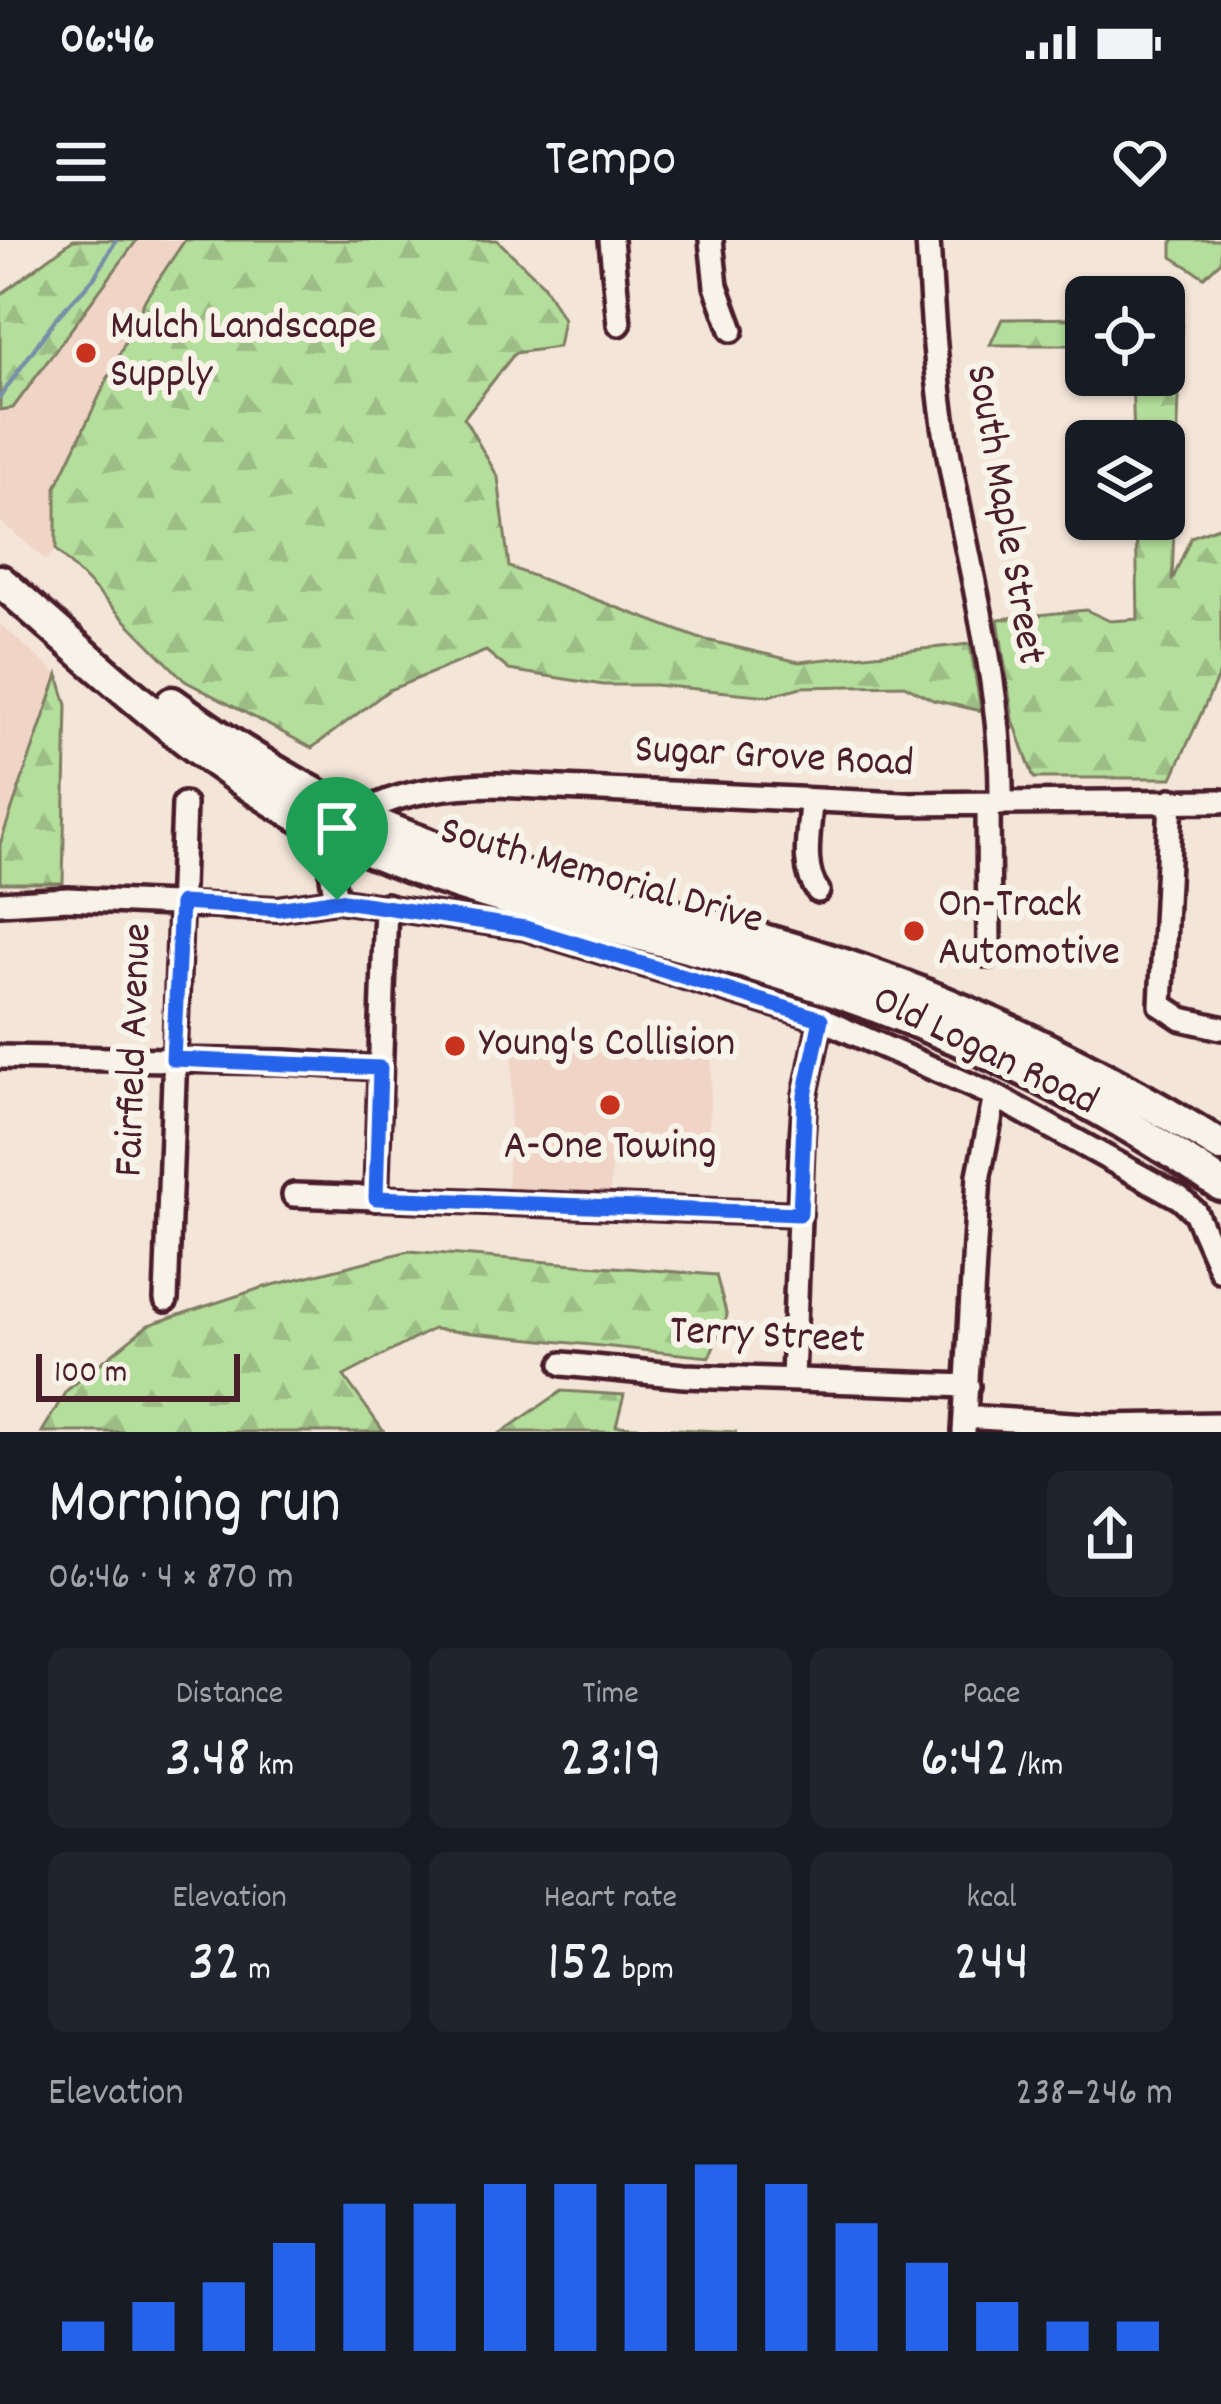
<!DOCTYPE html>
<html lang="en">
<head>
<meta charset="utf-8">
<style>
	:root { --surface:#171b24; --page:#20242c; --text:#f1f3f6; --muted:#9ea1a6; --accent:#2563eb }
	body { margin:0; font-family:Dekko,sans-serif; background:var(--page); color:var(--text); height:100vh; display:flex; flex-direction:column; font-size:45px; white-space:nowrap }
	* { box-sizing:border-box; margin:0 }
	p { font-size:39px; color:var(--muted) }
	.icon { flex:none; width:66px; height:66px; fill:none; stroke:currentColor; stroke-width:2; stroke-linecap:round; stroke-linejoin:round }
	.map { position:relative; height:1192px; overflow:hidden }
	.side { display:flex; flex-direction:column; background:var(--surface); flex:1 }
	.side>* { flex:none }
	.fabs { position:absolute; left:1065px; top:36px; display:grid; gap:24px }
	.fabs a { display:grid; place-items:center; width:120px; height:120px; border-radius:18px; background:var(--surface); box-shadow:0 3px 9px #0004; font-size:60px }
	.scale { position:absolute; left:36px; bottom:30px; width:204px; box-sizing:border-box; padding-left:12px; border:6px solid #4a1f2b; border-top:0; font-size:33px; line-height:42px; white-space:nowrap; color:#4a1f2b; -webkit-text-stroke:9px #f7f3e8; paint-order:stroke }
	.pin { position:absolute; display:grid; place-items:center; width:102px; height:102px; color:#fff; margin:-123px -51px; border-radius:50% 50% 50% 0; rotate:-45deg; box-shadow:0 0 12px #0007 }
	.pin .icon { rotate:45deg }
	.round { display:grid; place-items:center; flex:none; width:126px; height:126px; border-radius:18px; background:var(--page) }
	.head { display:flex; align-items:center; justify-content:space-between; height:204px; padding:0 48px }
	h1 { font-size:66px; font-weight:600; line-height:90px }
	.figures { display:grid; grid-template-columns:repeat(3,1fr); gap:18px; height:204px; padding:12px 48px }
	.figures div { display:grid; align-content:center; border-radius:18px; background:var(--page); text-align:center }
	.figures b { font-size:60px; font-weight:600 }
	.figures small { font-size:33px; font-weight:400 }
	.figures p { font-size:33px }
	.chart { height:336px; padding:24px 48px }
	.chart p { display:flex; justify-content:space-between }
	.chart svg { width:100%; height:216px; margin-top:12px; stroke:var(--accent); stroke-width:6 }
	.status { display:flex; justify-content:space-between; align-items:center; height:84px; padding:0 60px; background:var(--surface); direction:ltr }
	.status svg { height:33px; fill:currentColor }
	header { display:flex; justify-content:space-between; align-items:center; height:156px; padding:0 48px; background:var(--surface); font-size:54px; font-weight:600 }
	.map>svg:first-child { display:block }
</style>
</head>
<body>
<div class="status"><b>06:46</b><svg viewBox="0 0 49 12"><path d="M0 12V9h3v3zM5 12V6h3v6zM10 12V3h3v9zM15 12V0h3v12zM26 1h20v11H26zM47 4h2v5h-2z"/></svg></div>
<header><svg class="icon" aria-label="menu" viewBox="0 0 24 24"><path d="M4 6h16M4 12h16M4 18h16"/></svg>Tempo<svg class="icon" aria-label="heart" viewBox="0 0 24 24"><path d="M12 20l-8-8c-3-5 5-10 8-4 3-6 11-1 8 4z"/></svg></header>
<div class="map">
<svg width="1221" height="1192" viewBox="0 0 1221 1192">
	<defs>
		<pattern id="forest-firs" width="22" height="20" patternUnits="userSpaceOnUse" patternTransform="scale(3)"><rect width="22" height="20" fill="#b4de9b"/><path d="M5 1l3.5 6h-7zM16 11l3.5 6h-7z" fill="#9cbe86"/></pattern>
	</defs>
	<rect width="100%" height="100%" fill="#f4e5d9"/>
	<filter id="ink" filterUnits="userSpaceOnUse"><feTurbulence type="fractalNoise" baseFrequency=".00833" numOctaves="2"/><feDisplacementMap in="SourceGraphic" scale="24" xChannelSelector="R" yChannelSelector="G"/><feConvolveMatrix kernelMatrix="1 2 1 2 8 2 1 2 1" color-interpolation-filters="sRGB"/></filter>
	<g filter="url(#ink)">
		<path fill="#f0d5c7" d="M137,0H185L146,59L56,247V310L46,320L0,281V170L13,168Z
			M0,384L58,435L0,604Z
			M513,809L712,816L708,917L612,913L610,954L507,950Z"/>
		<path fill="url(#forest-firs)" stroke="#7f7e63" stroke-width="3" d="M73,0H137L13,168L0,170V55Z
			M185,0H497L543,44L563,79L558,107L515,113L464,178L498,237L509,327L698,398L799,422L970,404L981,471L933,460L904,445L801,447L769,456L655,445H603L509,430L486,411L389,450L312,508L185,441L56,310V247L146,58Z
			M1157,53H1183L1172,341L1191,297L1221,286V430L1172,538H1034L1013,480L998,379L1086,370L1110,381L1138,379L1136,279H1164V201H1134L1132,135H1164V57H1151Z
			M1086,78V105H990L1002,79Z
			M58,435L67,465L63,643H0V604Z
			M409,1011L716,1035L727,1076L709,1117L433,1089L344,1136L384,1192H42L66,1151L148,1085L261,1048Z
			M562,1151L624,1155L616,1186L737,1192H502Z"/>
		<path fill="#b4de9b" stroke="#7f7e63" stroke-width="3" d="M1172,0H1221V21L1204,37L1172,17Z"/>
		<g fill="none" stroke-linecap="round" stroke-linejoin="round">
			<path stroke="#788fa7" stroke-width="4.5" d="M0,157L56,78L94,38L116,0"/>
			<defs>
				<path id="minor" d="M611,0L619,84
					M711,0L716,46L732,90
					M928,0C932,70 936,141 948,210C968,328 1003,444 1001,564
					M1171,560L1161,765L1182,779L1221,788
					M811,561C810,589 800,628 818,651
					M988,565L989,716
					M337,660C305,559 427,546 497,545L902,564L1221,561
					M0,663L68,659L277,669L337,660L525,688L821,779L995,856L1180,958L1195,972L1221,1031
					M0,817L285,822L380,828
					M294,955L800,974
					M376,959L386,665
					M166,1060L184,564
					M563,1124L684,1136L968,1146
					M793,1139L802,897L805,856L821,779
					M965,1177L1103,1186L1221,1184
					M964,1192L979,935L995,856"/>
				<path id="highway" d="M0,341C107,433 211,535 339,597C473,661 622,686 763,728C923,776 1083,849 1221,945
					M172,463C246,517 323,564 408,597C538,648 677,672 810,714C955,759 1092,826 1221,906"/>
			</defs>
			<use href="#minor" stroke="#4a1f2b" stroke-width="30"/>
			<use href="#highway" stroke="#4a1f2b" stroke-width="39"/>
			<use href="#minor" stroke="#f7f3e8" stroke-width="21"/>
			<use href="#highway" stroke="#f7f3e8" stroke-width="30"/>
		</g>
	</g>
	<g fill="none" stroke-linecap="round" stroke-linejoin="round" filter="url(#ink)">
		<defs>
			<path id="route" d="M337,660L525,688L821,779L805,856L800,974L376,958L380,828L173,819L181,663L278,669Z"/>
		</defs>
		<use href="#route" stroke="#fff" stroke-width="24"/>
		<use href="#route" stroke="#2563eb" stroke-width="15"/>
	</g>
	<g fill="#c8321e" stroke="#f7f3e8" stroke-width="4.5">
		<circle cx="86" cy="113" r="12"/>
		<circle cx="914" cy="691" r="12"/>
		<circle cx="455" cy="806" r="12"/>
		<circle cx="610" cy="865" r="12"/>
	</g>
	<g text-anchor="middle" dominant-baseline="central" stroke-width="12" stroke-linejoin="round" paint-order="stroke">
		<g font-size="42" fill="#4a1f2b" stroke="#f7f3e8" text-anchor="start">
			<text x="110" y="89">Mulch Landscape<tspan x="110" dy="48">Supply</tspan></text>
			<text x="938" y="667">On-Track<tspan x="938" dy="48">Automotive</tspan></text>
			<text x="479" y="806">Young's Collision</text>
			<text x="610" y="909" text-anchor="middle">A-One Towing</text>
		</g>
		<g font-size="42" fill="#4a1f2b" stroke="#f7f3e8">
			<text transform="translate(1003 275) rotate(80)">South Maple Street</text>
			<text transform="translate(774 519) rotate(3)">Sugar Grove Road</text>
			<text transform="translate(601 638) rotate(16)">South Memorial Drive</text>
			<text transform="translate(136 810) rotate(-88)">Fairfield Avenue</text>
			<text transform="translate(984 813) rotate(26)">Old Logan Road</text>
			<text transform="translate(767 1098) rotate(3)">Terry Street</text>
		</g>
	</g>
</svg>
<div class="fabs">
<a><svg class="icon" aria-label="locate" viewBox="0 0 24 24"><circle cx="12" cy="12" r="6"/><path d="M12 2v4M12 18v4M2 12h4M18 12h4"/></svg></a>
<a><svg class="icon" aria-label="layers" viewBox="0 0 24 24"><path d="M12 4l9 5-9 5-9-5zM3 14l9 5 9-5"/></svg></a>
</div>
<div class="scale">100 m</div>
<div class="pin" style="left:337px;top:660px;background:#1e9e55"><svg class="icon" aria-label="arrive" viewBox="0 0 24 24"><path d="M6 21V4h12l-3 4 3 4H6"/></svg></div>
</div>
<section class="side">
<div class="head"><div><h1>Morning run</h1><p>06:46 · 4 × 870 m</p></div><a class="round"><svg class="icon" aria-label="share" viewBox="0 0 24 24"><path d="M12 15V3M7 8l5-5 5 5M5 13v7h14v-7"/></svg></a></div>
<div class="figures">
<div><p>Distance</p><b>3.48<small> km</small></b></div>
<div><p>Time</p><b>23:19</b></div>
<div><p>Pace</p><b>6:42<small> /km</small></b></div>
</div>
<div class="figures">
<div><p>Elevation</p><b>32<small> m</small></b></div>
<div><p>Heart rate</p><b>152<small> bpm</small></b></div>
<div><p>kcal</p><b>244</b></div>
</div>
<div class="chart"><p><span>Elevation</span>238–246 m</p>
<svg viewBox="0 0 160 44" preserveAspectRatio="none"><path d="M5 44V38M15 44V34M25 44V30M35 44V22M45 44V14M55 44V14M65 44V10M75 44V10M85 44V10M95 44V6M105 44V10M115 44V18M125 44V26M135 44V34M145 44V38M155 44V38"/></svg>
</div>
</section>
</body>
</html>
